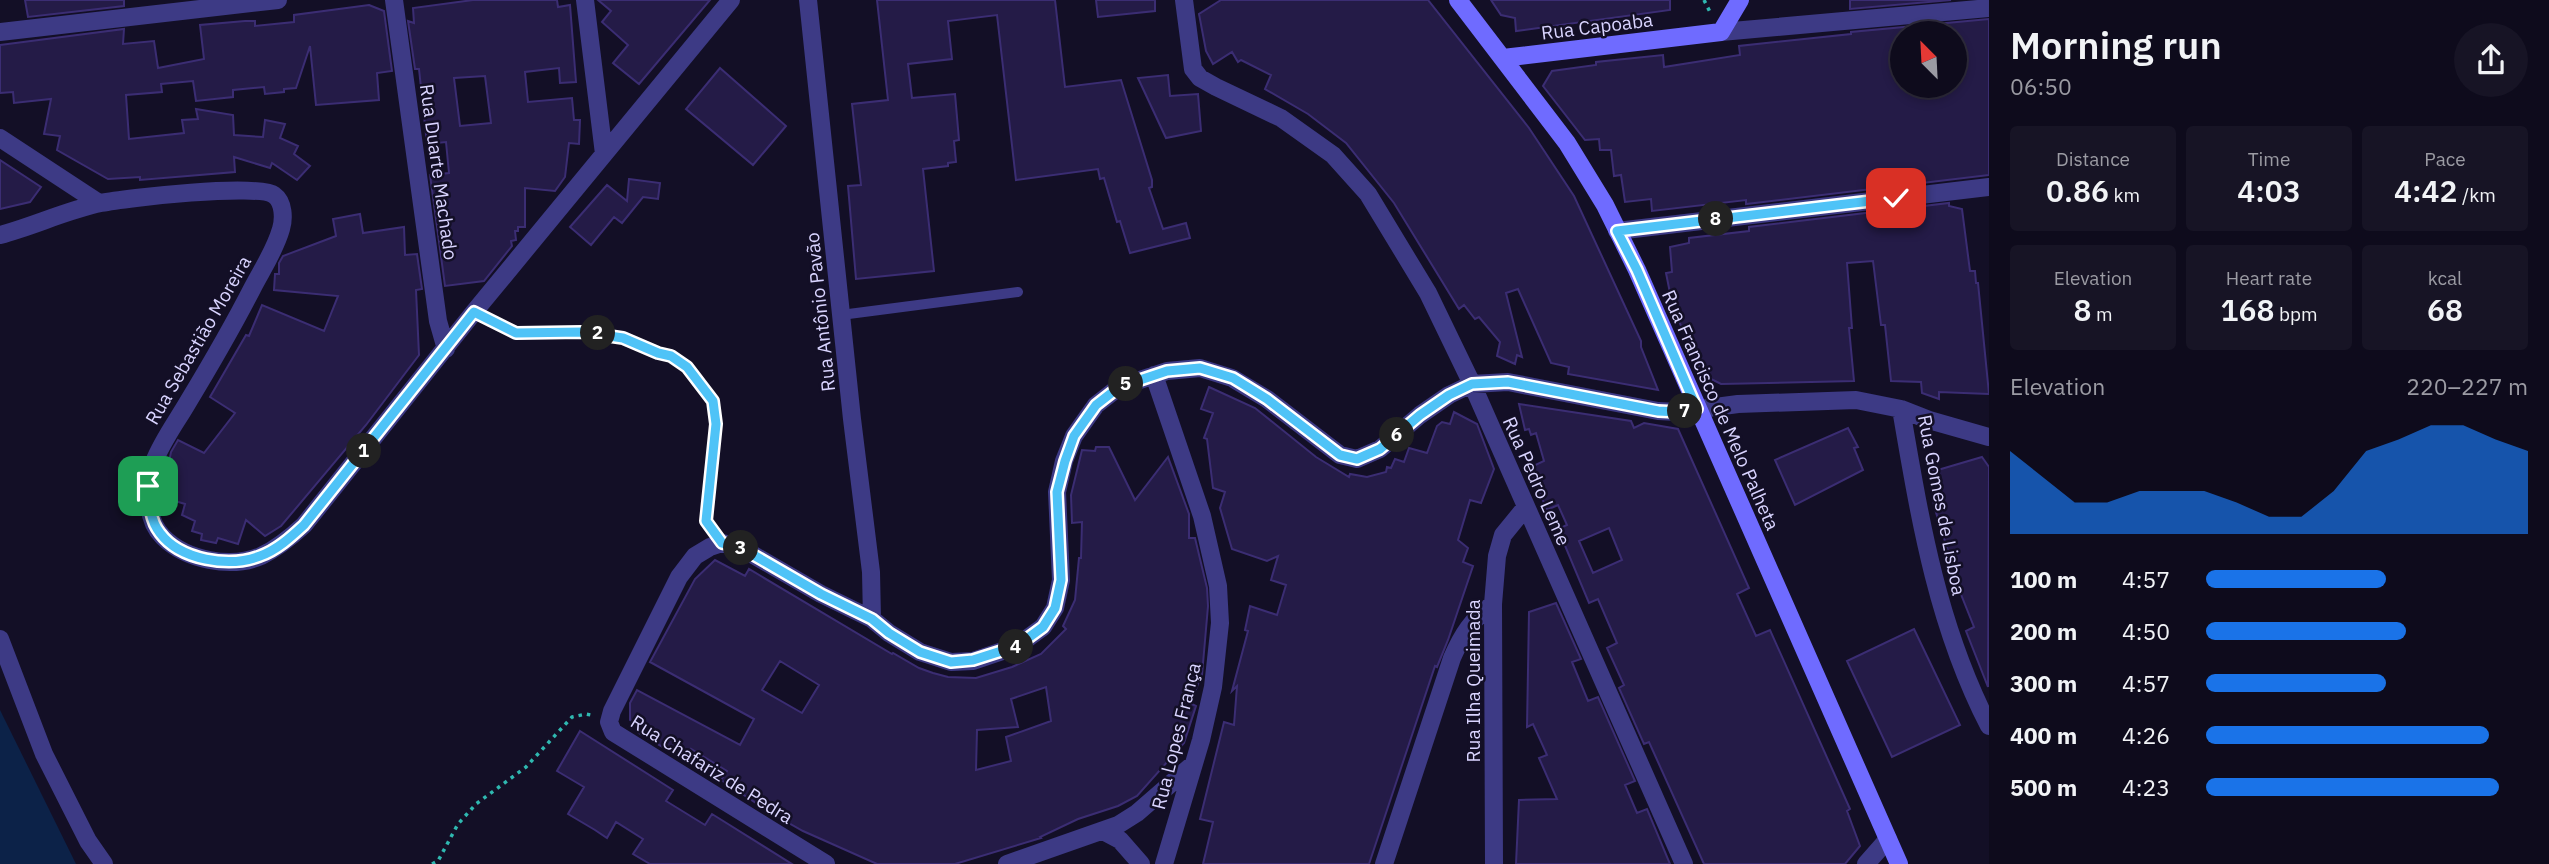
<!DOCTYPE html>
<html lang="en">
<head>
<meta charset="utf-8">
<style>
	:root { --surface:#0e0b1c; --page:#171425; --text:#f1f3f6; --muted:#9b9ba3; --line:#2e2b3b; --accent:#1a73e8 }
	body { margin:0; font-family:"IBM Plex Sans",sans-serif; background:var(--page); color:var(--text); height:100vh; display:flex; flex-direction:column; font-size:26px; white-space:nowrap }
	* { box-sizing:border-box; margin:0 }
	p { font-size:23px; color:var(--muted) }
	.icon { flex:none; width:38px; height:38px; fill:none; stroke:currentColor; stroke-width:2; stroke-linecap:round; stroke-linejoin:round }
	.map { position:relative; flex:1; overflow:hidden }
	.side { display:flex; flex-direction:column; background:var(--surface); width:560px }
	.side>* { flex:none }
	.needle { width:46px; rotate:336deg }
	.tools { position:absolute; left:1890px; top:21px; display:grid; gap:14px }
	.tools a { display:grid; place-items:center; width:77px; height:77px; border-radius:50%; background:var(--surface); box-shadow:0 4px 10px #0003,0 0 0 2px var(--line); font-size:35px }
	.pin { position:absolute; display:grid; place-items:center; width:60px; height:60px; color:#fff; margin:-30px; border-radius:14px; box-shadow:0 4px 10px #0006 }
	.km { position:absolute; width:35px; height:35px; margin:-18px; border-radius:50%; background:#222; color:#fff; font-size:19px; line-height:35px; text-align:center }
	.round { display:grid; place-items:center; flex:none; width:74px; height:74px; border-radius:37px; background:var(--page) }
	.head { display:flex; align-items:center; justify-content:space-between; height:119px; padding:0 21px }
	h1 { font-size:38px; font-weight:600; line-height:52px }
	.figures { display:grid; grid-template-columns:repeat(3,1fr); gap:10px; height:119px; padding:7px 21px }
	.figures div { display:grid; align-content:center; border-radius:7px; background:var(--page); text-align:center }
	.figures b { font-size:30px; font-weight:600 }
	.figures small { font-size:19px; font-weight:400 }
	.figures p { font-size:19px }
	.chart { height:196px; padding:14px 21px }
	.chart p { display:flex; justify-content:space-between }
	.chart svg { width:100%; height:126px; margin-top:7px; fill:var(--accent); opacity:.7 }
	ul { padding:0 21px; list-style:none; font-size:23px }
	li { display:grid; grid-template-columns:112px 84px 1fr; align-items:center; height:52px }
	li i { height:18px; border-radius:9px; background:var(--accent) }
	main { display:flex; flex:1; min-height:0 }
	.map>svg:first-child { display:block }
</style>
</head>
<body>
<main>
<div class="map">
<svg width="1989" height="864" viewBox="0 0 1989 864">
	<rect width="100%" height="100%" fill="#130f26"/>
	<path fill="#0c2248" d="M0,710L76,864H0Z"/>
	<path fill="#241b47" stroke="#3b2d73" stroke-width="2" fill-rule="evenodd" d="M25,0H124V6L28,17Z
		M473,0H557L558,7L570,5L576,82L560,83L559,68L525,72L528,102L572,98L574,120H580L579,144L569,143L565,177L555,191L525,188V227H518V231H515L516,240L511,241L512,246L484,281L445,286L430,175L449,173L446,142L427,144L419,69H415L408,21L414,23L413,8ZM485,76L491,123L460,126L454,78Z
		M598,0H710L639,84L613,63L628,45L602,22L611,11Z
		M877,0H1055L1065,87L1121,80L1152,180V187L1149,188L1163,229L1186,223L1190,238L1130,253L1120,221L1117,222L1104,178L1100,179L1098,169L1016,180L997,15L948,21L952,59L908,64L912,98L955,94L959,140L954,141L956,162L948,163V166L923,169L934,271L856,279L848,186L861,185L852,104L888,100Z
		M1096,0H1155V11L1098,17Z
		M1221,0H1428L1529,128L1574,196L1641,341V347L1658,390L1568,374L1569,367L1551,363L1518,289L1506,293L1522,357L1517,355L1515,364L1497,356L1500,342L1479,317L1475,319L1464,305L1459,309L1394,203L1346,143L1308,114L1265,89L1271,75L1241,60L1238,62L1232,52L1213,64L1206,51L1199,14Z
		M1491,0H1670V10L1516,31L1515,18L1501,15Z
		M1850,0H1951L1850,9Z
		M369,5L384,11L392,71L377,73L379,100L316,105L310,46L296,88L284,89V92L265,94L264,87L233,90V97L196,101L193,81L161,84L162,92L126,95L129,139L184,133L182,120L198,119L196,109L233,115L234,135L263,137L265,120L285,124L280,138L298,146L294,154L310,166L297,180L272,163L270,168L234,157L235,172L140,180V177L108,179L57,150L60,136L44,134L51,99L14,103L13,92L0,93V45L124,29L123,44L154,41L158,68L204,59L200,25L245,21H255V26L294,22V15Z
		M1989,19V175L1746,204V200L1652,211L1651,199L1625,202L1621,175L1614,176L1611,150H1600L1599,139L1585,140L1543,86L1552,71L1596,65V62L1663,55L1664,67L1740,55L1739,46L1851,34V32ZM1902,33H1955V86H1902Z
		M720,68L786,126L753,165L686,109Z
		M1168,75L1170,96L1198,94L1201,131L1166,138L1138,78Z
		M0,160L41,187L30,202L0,209Z
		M629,179L660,183L658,199L643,197L622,223L614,217L591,245L570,227L607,185L627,201Z
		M1949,203V206L1962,209L1970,271H1975L1976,283H1978L1989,394L1939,392V399L1922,393L1921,382L1891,381L1885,325H1881L1873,261L1847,263L1852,328H1849L1854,381L1721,384L1703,375L1673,308L1666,273L1672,272L1670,247L1689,243V238L1749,231V227Z
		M360,214L363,233L404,227L405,255L417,254L422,289L416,290L419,355L366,425L281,526L265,536L246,520L238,544L218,538L216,543L201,540L202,534L192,531L195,521L182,515L185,504L162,497L171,452L178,440L204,453L235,413L210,397L246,335L249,336L262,305L324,331L338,296L274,290L275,274H279V263L283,256L336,236L333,219Z
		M1209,387L1255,408L1316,457L1349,477L1350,474L1367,477L1386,472L1387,467L1391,468L1395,459L1404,462L1409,448L1427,453L1437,426L1442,422L1450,424L1454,412L1477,424L1494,469L1481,503L1470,500L1458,540L1468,548L1463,562L1473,566L1448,640L1437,667L1435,666L1369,864H1203L1213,822L1200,819L1224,722L1234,725L1237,686L1232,691L1248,631L1245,630L1250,606L1277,615L1286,585L1271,580L1278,556L1267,561L1232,549L1220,508L1225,492L1213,488L1207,439L1204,438L1213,413L1201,409Z
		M1519,404L1631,421L1634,428L1644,423L1678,429L1749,588L1737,594L1756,636L1770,630L1850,809L1847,811L1860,846L1845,864H1704L1649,742L1644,744L1619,688L1624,685L1607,648L1617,643L1598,599L1589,603L1558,529L1567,525L1558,505L1547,510L1529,468L1544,461L1536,433L1531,435L1529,429L1525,430ZM1609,528L1622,560L1593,573L1579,541Z
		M1848,428L1858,447L1854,448L1863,470L1795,505L1775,460Z
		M1096,447H1109L1135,500L1168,457L1189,514V538H1195L1207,588L1208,606L1202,675L1190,703L1196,706L1184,743L1137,796L1118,806L1078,819L1040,837L1041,838L955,864H877L803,831L771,813L721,780L727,771L691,749L685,760L639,733L642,726L630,720V703L637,690L740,745L754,719L650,662L695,579L715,560L745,576L749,569L892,654L893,653L919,668L933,673L948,677L976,678L1012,667L1041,654L1066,629L1063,626L1075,600L1079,558H1081L1082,522L1072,523L1071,495L1082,450L1095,451ZM780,661L819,685L802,713L762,690ZM1046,687L1051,721L1006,737L1011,761L976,770L977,730L1018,727L1011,699Z
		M1982,457L1989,467L1988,687L1966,631L1974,627L1956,582L1952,583L1948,551L1934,506L1931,472Z
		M1556,603L1581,659L1572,662L1588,701L1598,697L1635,781L1625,785L1637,813L1647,809L1670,864H1516L1519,800L1557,799L1539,758L1547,755L1533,724L1527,727L1529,612Z
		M1914,629L1960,725L1892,757L1847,661Z
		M580,731L673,790L666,801L705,825L712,814L792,864H650L633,854L643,839L616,822L607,838L595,830L568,814L584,787L557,771Z"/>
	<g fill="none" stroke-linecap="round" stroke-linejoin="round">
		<path stroke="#2fb8b0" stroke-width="3.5" stroke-dasharray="3.5 5" stroke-linecap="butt" d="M1704,0L1711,14
			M492,321L516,333L582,332L623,338L658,353L671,356L687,367L713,401L716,424L706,521L710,527
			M432,864L438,861L458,824L476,804L526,767L572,717L586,714L591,715"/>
		<path stroke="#3d3a85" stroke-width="10" d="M841,315L1018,292"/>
		<path stroke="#3d3a85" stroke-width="18" d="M394,0L438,321L446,349
			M585,0L604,154
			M808,0L852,419L871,572L872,619
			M1184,0L1193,69L1200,78L1216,87L1281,118L1333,155L1368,194L1428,293L1472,384L1684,864
			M0,32L278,0
			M1721,32L1989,8
			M0,138L99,203
			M1617,231L1989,187
			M0,235C34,226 67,210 101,203C125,198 259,183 274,195C284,202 284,219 281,229C275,250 263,268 253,287C233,326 211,364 188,402C177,421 162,441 154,462C147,485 144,518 163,537C186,560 231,569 261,556C278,548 291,537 304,525L474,312L731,0
			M1154,375L1202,516L1218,586L1220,623L1213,687L1201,740L1164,864
			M1901,409C1920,520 1937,625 1989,726
			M0,639L44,754L88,841L104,864
			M1103,831L1120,840L1141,864
			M826,864L613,732L609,722L612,711L679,577L695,556L710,547L722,543L738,546L821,594L872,619L889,633L920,652L951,662L973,661L1017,646L1043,627L1055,608L1061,580L1057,492L1064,461L1074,436L1096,405L1119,387L1167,371L1200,368L1232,378L1267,399L1340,455L1357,459L1380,449L1420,415L1449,395L1472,384L1508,382L1658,411L1678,412L1738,404L1856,400L1901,409L1929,420L1989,437
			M1007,864L1118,825L1137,813L1190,767
			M1384,864L1452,658C1462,635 1472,619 1493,604
			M1494,864L1493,604L1497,556L1503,535L1525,508
			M1866,864L1888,839"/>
		<path stroke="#6f6bff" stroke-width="18" d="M1458,0L1567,143L1605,205L1637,270L1899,864
			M1503,58L1721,32L1740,0"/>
	</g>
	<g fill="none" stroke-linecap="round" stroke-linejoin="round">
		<defs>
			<path id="route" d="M148,486C149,502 150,521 160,533C180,560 229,568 260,556C277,550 291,537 304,525L474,312L516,333L582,332L623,338L658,353L671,356L687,367L713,401L716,424L706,521L722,543L738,546L821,594L872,619L889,633L920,652L951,662L973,660L1017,646L1043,627L1055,608L1061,580L1057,492L1065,461L1074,436L1096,405L1119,387L1167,371L1200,368L1233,378L1267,399L1340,455L1357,459L1380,449L1420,415L1449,395L1472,384L1508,382L1658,411L1678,412L1697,409L1637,270L1617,231L1896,198"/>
		</defs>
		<use href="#route" stroke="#fff" stroke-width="14"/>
		<use href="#route" stroke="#4fc3f7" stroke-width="9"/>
	</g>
	<g text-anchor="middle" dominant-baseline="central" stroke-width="5" stroke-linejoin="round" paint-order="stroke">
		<g font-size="19" fill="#d9d4ff" stroke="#130f26">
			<text transform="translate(1597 26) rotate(-7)">Rua Capoaba</text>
			<text transform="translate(439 172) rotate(82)">Rua Duarte Machado</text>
			<text transform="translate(820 312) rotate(-96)">Rua Antônio Pavão</text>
			<text transform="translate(198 340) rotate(-60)">Rua Sebastião Moreira</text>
			<text transform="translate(1721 410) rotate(66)">Rua Francisco de Melo Palheta</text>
			<text transform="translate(1537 481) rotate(66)">Rua Pedro Leme</text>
			<text transform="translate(1942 505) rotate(79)">Rua Gomes de Lisboa</text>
			<text transform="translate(1473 681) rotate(-90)">Rua Ilha Queimada</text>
			<text transform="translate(1176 736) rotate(-76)">Rua Lopes França</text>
			<text transform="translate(712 769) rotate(32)">Rua Chafariz de Pedra</text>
		</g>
	</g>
</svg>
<div class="tools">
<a><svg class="needle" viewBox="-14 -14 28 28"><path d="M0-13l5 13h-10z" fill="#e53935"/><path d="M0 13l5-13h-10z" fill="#9b9ba3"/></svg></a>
</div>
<div class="pin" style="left:148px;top:486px;background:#1e9e55"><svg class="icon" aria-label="arrive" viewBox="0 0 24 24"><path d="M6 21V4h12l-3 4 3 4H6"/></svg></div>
<div class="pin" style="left:1896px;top:198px;background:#d93025"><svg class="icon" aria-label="check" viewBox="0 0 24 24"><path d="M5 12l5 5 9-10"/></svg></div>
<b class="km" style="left:364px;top:451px">1</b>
<b class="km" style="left:598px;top:333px">2</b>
<b class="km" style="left:741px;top:548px">3</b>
<b class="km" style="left:1016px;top:647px">4</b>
<b class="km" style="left:1126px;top:384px">5</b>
<b class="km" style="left:1397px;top:435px">6</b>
<b class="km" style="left:1685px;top:411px">7</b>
<b class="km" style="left:1716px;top:219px">8</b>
</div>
<section class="side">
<div class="head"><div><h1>Morning run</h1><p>06:50</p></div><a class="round"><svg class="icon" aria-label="share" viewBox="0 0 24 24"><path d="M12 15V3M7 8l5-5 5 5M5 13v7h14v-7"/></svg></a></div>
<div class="figures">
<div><p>Distance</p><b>0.86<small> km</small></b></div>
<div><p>Time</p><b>4:03</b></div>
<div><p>Pace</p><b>4:42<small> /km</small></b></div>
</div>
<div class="figures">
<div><p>Elevation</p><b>8<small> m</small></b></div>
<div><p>Heart rate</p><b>168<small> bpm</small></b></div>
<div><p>kcal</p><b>68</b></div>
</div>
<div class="chart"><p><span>Elevation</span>220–227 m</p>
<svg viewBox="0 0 160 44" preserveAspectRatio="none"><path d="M0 44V15L10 24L20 33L30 33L40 29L50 29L60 29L70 33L80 38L90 38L100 29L110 15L120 11L130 6L140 6L150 11L160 15V44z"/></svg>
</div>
<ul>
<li><b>100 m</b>4:57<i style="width:56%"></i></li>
<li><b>200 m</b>4:50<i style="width:62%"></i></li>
<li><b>300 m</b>4:57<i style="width:56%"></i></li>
<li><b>400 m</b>4:26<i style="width:88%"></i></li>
<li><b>500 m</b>4:23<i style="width:91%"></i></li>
</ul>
</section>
</main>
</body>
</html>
